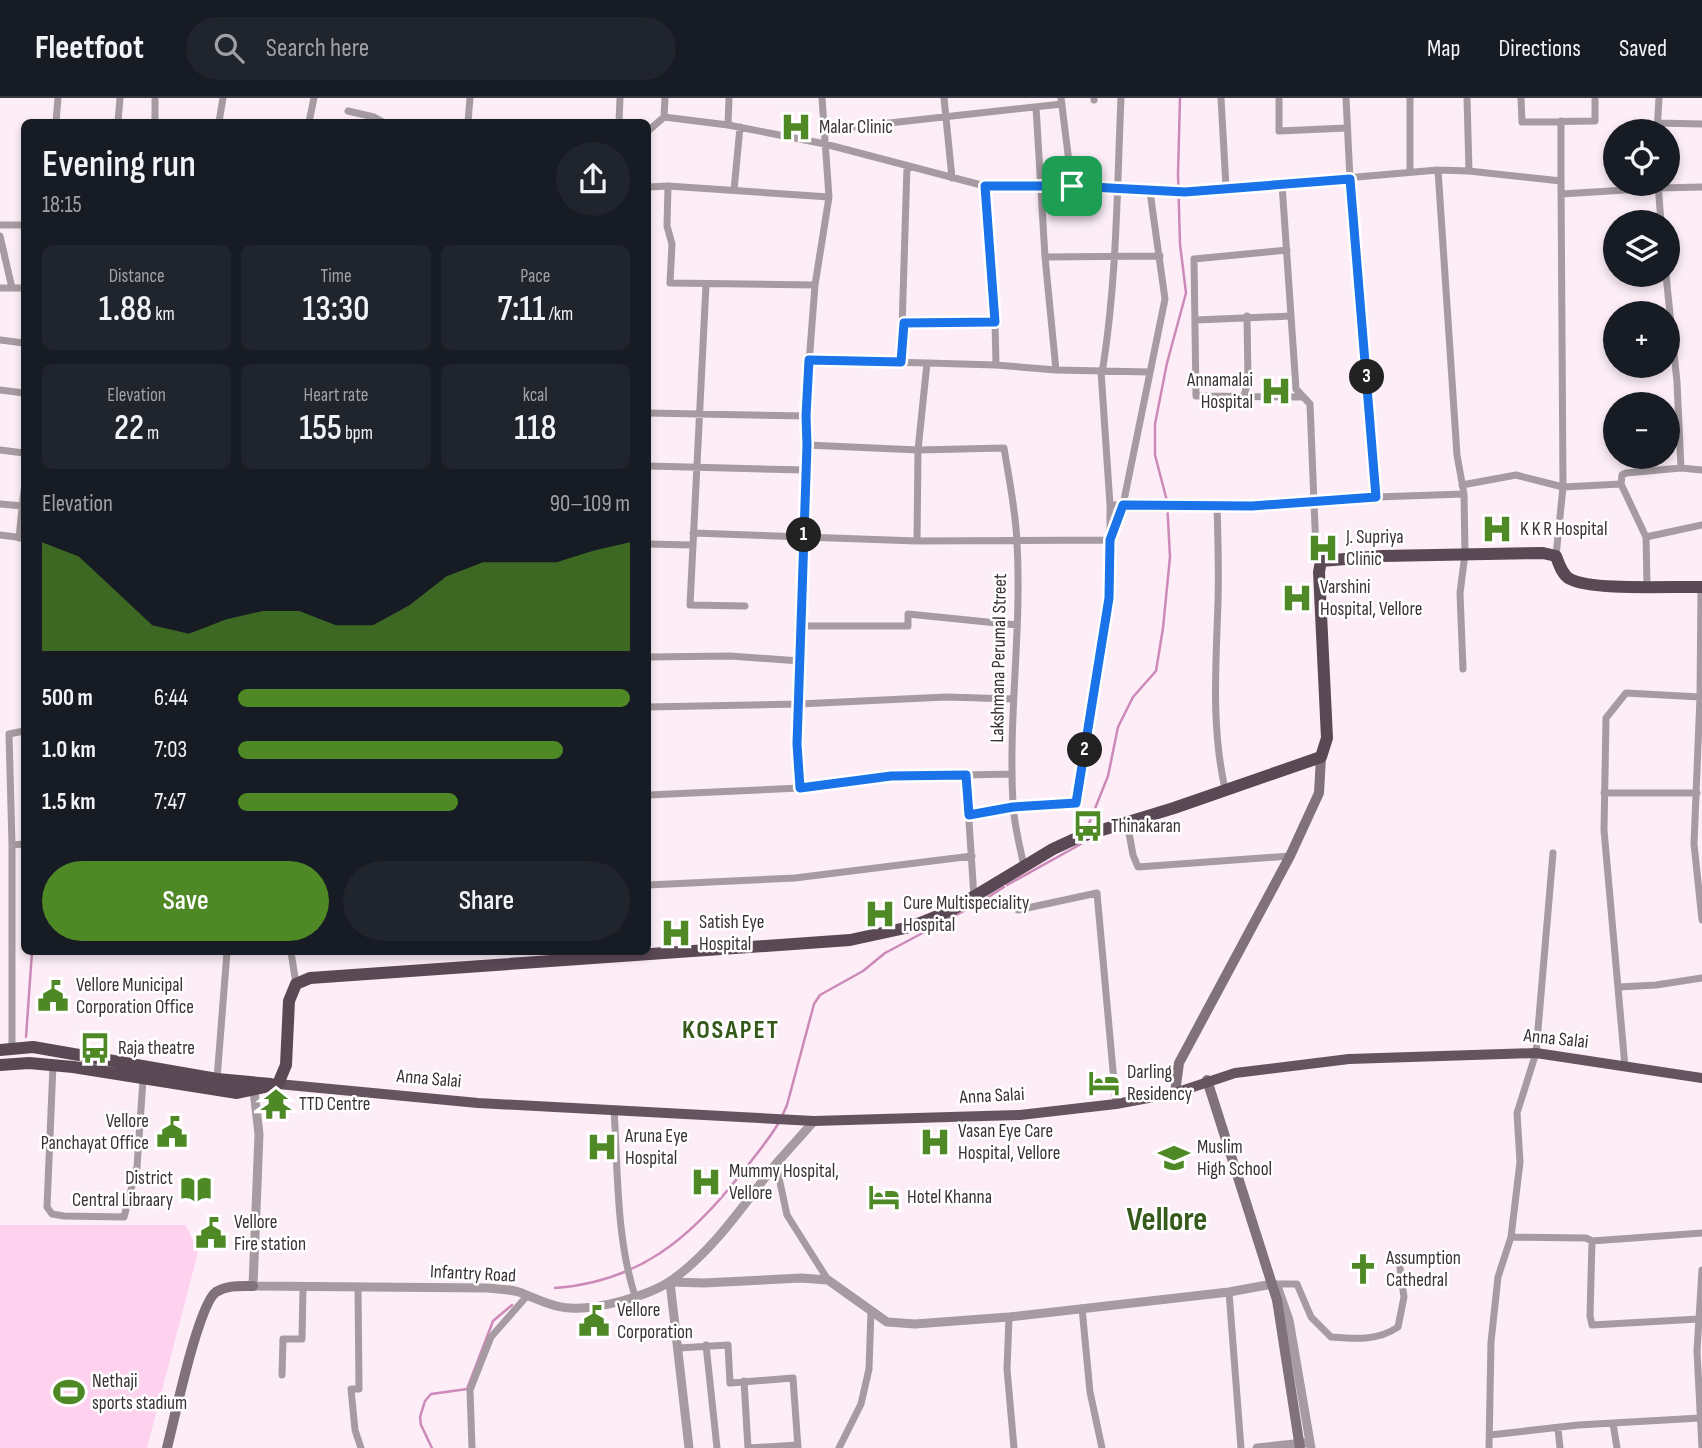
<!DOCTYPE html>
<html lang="en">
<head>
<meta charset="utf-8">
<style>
	:root { --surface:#171b24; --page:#20242c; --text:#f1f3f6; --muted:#9ea1a6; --line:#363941; --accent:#4e8925 }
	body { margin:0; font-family:"Sofia Sans Condensed",sans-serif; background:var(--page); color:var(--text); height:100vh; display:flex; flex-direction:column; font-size:26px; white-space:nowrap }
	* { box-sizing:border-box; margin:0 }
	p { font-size:23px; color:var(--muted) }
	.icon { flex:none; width:38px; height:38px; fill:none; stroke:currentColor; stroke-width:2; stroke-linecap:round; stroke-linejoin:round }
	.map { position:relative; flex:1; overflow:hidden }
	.details { position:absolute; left:21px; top:21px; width:630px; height:836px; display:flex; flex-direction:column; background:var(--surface); border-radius:10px; box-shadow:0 4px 10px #0003 }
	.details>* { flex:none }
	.controls { position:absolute; left:1603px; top:21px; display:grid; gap:14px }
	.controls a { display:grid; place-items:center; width:77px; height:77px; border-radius:50%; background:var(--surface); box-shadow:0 4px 10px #0003; font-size:35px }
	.pin { position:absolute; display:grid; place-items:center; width:60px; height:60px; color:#fff; margin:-30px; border-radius:14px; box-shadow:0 4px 10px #0006 }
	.km { position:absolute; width:35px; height:35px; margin:-18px; border-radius:50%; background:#222; color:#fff; font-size:19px; line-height:35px; text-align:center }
	.round { display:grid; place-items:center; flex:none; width:74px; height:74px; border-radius:37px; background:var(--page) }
	.overview { display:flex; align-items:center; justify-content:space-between; height:119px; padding:0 21px }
	h1 { font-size:38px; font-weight:600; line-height:52px }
	.figures { display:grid; grid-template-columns:repeat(3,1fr); gap:10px; height:119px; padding:7px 21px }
	.figures div { display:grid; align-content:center; border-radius:10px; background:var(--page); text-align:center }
	.figures b { font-size:35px; font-weight:600 }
	.figures small { font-size:19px; font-weight:400 }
	.figures p { font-size:19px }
	.chart { height:196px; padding:14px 21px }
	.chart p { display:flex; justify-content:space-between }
	.chart svg { width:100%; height:126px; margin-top:7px; fill:var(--accent); opacity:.7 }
	.cta { display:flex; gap:14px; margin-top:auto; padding:14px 21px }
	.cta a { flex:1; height:80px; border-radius:42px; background:var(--accent); color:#fff; font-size:28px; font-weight:600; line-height:80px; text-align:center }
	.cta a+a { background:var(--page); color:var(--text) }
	ul { padding:0 21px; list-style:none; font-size:23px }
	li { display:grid; grid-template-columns:112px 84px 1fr; align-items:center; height:52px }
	li i { height:18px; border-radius:9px; background:var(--accent) }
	header { display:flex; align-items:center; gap:42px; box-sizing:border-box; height:98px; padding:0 35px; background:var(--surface); border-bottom:2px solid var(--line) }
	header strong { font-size:33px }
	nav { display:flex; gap:38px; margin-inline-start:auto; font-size:24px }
	.search { width:490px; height:63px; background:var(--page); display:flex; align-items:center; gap:18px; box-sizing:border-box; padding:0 24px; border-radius:38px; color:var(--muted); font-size:26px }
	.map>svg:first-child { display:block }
</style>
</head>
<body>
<header>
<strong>Fleetfoot</strong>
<div class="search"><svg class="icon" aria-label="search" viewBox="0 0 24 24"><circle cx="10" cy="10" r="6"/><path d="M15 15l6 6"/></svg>Search here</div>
<nav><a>Map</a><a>Directions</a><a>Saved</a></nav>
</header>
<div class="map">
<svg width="1702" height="1350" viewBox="0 0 1702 1350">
	<rect width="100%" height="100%" fill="#fcedf7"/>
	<path fill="#fed1ef" d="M0,1127H186L198,1154L147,1350H0Z"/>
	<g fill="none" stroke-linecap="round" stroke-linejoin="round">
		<path stroke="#cd89b7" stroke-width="2.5" d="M1088,728L1108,678L1118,629L1133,599L1156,573L1163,530L1170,459L1167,403L1155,357V326L1167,265L1186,195L1180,146L1178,76L1180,0
			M1007,787L1081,746
			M26,939L32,854
			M783,1016L787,1007L814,906L820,897L863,873L885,855L979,805L1004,789
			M555,1190C638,1184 690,1141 740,1077C753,1061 767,1044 778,1026
			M432,1350L421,1327L420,1319L425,1303L431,1296L467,1291L493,1223L512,1207"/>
		<path stroke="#a59ba1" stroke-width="7" d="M944,0L952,80
			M1061,0L1072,88
			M1094,0V2
			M1221,0L1226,89
			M1279,0V33L1347,30
			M1346,0L1350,81L1376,399
			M1467,0L1469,73
			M1521,0L1522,24L1595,23V0
			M1036,9L1045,159L1056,272L1149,274
			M348,13L374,19L383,24
			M664,19L665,0
			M1561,23V83
			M56,24L58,0
			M118,24L120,0
			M155,24V0
			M219,24L223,0
			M309,24L314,0
			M468,24L470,0
			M619,24L620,0
			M1657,25L1702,26
			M728,27L729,0
			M826,32L1062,6
			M648,33L664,19L728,27L825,46L985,88H1072L1185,94L1438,72L1469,73L1561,83L1563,389L1556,458
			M1657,33L1659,0
			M1438,72L1457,357L1464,396L1465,456L1460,495L1463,571
			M1410,73V0
			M1282,86L1296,291L1310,306L1316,453L1321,463
			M1658,86L1661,124
			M668,88L667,128L672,146L670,185L815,187
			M985,88L995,224L996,267
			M648,89L668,88L829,99
			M734,92L740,29
			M1561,96L1658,90L1702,89
			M0,127H24
			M0,138L12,190
			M1287,152L1194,161L1196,298L1303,299
			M1045,159L1160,158
			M706,187L690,507L745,508
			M0,190H24
			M1196,222L1291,218
			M904,225L995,224
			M0,242L24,245
			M809,262L927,265L918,352L917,443
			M901,264L907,68
			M927,265L996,267L1056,272
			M0,292L24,295
			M1244,298L1248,283L1247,218
			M648,315L805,318
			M807,347L918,352L1004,350C1009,381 1016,414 1017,445C1022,532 1008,619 1013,706C1014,727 1020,748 1024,769
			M0,352L24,355
			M648,368L806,372
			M1681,370L1702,372
			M1462,387L1516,377L1563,389L1621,386
			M0,406L23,408
			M1110,407H1217
			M693,435L917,443L1110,442V407L1101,273L1103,269C1117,180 1117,90 1121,0
			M0,437L24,440
			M1646,439L1702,427
			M19,440L24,392
			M648,446L692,447
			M1647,488L1646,439L1621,386L1622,377L1626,375L1681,370L1677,284L1666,177
			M1701,489L1700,599L1694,746L1702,822
			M802,528H908V516L1017,527
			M648,559L730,558L800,563
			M648,609L799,606L946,599L1013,601
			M966,677L1012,676
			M800,690L797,646L807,347L805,318L815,187L829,99L822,0
			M1225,691C1211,628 1216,568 1218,504C1219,472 1218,439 1217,407L1252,408L1376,399L1464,396
			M1604,695H1697
			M648,697L800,690L891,678L966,677L974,800
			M969,717L1013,709L1076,705
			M1127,724L1133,757L1138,769L1290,758
			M1079,739L1076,705L1109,501L1110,442L1123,407L1165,201L1150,94
			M12,747L9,636L24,633
			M648,787L795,780L972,758
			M1018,812L1097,795L1116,1006
			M291,854L296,886
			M1619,889L1656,887L1702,880
			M12,950V747L24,746
			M53,967L47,1109L52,1116L64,1118L124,1119L137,1069L143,982
			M1625,969L1604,732L1606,620L1626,595L1700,599
			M217,981L227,854
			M614,1011C618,1073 616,1139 635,1198
			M776,1066L787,1117L828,1182
			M1511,1139L1520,1064L1517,1015L1536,955L1553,755
			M1592,1143L1590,1218L1592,1227L1699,1221
			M1273,1186H1297L1311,1219L1331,1239C1355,1241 1378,1243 1398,1229L1404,1199L1400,1170
			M358,1190L359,1291H351L355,1332L361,1350
			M1229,1194L1241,1350
			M1082,1210L1090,1294L1102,1350
			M1009,1219L1007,1271L1014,1350
			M706,1247L717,1350
			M679,1250L728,1247L730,1285L793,1280L798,1350
			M282,1277L283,1241H302L303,1189
			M744,1283L748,1350L798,1347
			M1613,1325L1617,1350
			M1558,1330L1560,1350
			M1490,1337L1578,1327L1700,1320
			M472,1350L470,1292L491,1239L527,1198
			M839,1350L861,1306L869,1271L871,1212
			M1489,1350L1491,1244L1498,1179L1511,1139L1586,1140L1592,1143L1702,1135
			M1702,1350L1697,1253L1702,1172"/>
		<path stroke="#a59ba1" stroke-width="9" d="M254,993L259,1036L253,1188L487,1190C497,1191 509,1191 519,1194C535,1200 552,1209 570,1210C597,1212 649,1198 672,1182C714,1152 743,1107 775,1067C788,1052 801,1038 814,1023
			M689,1350L670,1184L704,1185L801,1180L828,1182L887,1224L915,1226L1009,1219L1229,1194L1273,1186L1277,1188L1289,1222L1311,1350
			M1257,1350L1304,1345"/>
		<path stroke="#80717a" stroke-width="10" d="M1207,982L1277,1202
			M1175,995L1179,965L1290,758L1319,695L1321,659
			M167,1350C174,1323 198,1207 216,1194C227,1187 240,1188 253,1188"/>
		<path stroke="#65545f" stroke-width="10" d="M278,986L478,1005L814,1023L1020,1017L1116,1006L1175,995L1235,975L1349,961L1536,955L1702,980"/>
		<path stroke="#5a4854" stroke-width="12" d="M0,952L33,949L217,981L271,986
			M0,967L29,965L73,969L237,995L278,986
			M278,986L286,967L289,903L296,886L310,880L850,842L910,829L950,813L1053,751L1079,739L1174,710L1321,659L1327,640L1319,474L1321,463L1382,458L1543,455L1556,458C1559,466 1562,477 1570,481C1593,493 1672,488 1702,489"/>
		<path stroke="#80717a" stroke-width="10" d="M1277,1202L1300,1350"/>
	</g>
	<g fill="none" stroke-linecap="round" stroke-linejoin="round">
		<defs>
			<path id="route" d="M1350,81L1376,399L1252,408L1123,407L1110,442L1109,500L1076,705L1013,709L969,717L966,677L891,678L800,690L797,646L807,347L806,318L809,262L901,264L904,225L995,224L985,88H1072L1185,94Z"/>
		</defs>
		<use href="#route" stroke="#fff" stroke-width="14"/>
		<use href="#route" stroke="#1a73e8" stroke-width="9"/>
	</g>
	<defs>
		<symbol id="hospital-bare" viewBox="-9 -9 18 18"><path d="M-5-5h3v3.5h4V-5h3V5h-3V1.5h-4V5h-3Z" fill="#4e8925" stroke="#fff" stroke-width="2.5" paint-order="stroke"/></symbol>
		<symbol id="bus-bare" viewBox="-9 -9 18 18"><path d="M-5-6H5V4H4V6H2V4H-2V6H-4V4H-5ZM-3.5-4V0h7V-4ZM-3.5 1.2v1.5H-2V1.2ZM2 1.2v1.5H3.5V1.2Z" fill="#4e8925" stroke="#fff" stroke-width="2.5" paint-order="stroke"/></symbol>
		<symbol id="civic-bare" viewBox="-9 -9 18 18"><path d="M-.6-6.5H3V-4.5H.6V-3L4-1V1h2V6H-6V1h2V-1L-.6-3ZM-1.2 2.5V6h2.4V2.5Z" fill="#4e8925" stroke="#fff" stroke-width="2.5" paint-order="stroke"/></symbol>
		<symbol id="hotel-bare" viewBox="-9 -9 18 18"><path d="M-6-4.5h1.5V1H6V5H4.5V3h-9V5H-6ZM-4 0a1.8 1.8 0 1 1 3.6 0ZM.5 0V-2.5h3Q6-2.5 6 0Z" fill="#4e8925" stroke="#fff" stroke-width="2.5" paint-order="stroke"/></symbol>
		<symbol id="temple-bare" viewBox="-9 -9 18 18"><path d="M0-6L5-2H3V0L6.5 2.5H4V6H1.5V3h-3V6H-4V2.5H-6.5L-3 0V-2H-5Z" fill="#4e8925" stroke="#fff" stroke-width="2.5" paint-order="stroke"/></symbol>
		<symbol id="school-bare" viewBox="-9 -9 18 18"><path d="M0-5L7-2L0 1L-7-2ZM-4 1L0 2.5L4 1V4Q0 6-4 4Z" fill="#4e8925" stroke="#fff" stroke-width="2.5" paint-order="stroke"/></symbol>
		<symbol id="library-bare" viewBox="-9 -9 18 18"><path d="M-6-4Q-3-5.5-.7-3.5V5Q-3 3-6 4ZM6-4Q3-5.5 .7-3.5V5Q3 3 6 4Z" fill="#4e8925" stroke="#fff" stroke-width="2.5" paint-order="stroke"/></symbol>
		<symbol id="church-bare" viewBox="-9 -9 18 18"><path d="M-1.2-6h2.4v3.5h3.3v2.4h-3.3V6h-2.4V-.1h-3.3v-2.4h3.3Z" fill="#4e8925" stroke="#fff" stroke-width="2.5" paint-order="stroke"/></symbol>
		<symbol id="stadium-bare" viewBox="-9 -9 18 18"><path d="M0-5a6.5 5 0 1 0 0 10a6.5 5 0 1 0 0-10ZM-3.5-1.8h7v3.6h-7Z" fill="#4e8925" stroke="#fff" stroke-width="2.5" paint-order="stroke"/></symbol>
	</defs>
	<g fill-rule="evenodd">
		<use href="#hospital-bare" x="774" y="7" width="44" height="44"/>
		<use href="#hospital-bare" x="1254" y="271" width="44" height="44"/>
		<use href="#hospital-bare" x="1475" y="409" width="44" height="44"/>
		<use href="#hospital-bare" x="1301" y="428" width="44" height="44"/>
		<use href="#hospital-bare" x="1275" y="478" width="44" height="44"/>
		<use href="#bus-bare" x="1066" y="706" width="44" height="44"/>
		<use href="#hospital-bare" x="858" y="794" width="44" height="44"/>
		<use href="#hospital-bare" x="654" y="813" width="44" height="44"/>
		<use href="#civic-bare" x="31" y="876" width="44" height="44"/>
		<use href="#bus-bare" x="73" y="928" width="44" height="44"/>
		<use href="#hotel-bare" x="1082" y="963" width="44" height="44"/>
		<use href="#temple-bare" x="254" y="984" width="44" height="44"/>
		<use href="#civic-bare" x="150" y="1012" width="44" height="44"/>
		<use href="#hospital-bare" x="913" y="1022" width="44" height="44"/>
		<use href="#hospital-bare" x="580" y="1027" width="44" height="44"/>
		<use href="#school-bare" x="1152" y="1038" width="44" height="44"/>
		<use href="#hospital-bare" x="684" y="1062" width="44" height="44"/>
		<use href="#library-bare" x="174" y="1069" width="44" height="44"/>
		<use href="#hotel-bare" x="862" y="1077" width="44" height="44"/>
		<use href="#civic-bare" x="189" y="1113" width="44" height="44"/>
		<use href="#church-bare" x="1341" y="1149" width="44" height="44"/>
		<use href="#civic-bare" x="572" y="1201" width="44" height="44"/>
		<use href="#stadium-bare" x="47" y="1272" width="44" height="44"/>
	</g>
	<g text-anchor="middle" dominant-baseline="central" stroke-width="5" stroke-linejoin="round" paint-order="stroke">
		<g font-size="19" fill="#3a3037" stroke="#fff" text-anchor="start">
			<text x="819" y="29">Malar Clinic</text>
			<text x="1253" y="282" text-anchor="end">Annamalai<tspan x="1253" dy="22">Hospital</tspan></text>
			<text x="1520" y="431">K K R Hospital</text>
			<text x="1346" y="439">J. Supriya<tspan x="1346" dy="22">Clinic</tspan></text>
			<text x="1320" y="489">Varshini<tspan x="1320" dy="22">Hospital, Vellore</tspan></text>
			<text x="1111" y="728">Thinakaran</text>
			<text x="903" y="805">Cure Multispeciality<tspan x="903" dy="22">Hospital</tspan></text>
			<text x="699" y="824">Satish Eye<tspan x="699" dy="22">Hospital</tspan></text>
			<text x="76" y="887">Vellore Municipal<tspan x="76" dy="22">Corporation Office</tspan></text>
			<text x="118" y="950">Raja theatre</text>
			<text x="1127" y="974">Darling<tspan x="1127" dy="22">Residency</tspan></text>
			<text x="299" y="1006">TTD Centre</text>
			<text x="149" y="1023" text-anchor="end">Vellore<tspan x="149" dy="22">Panchayat Office</tspan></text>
			<text x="958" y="1033">Vasan Eye Care<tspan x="958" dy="22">Hospital, Vellore</tspan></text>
			<text x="625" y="1038">Aruna Eye<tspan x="625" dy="22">Hospital</tspan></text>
			<text x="1197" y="1049">Muslim<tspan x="1197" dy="22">High School</tspan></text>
			<text x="729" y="1073">Mummy Hospital,<tspan x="729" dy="22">Vellore</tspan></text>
			<text x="173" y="1080" text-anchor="end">District<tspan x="173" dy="22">Central Libraary</tspan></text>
			<text x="907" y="1099">Hotel Khanna</text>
			<text x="234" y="1124">Vellore<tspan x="234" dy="22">Fire station</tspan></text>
			<text x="1386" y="1160">Assumption<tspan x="1386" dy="22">Cathedral</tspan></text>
			<text x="617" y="1212">Vellore<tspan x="617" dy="22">Corporation</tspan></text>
			<text x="92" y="1283">Nethaji<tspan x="92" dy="22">sports stadium</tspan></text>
		</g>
		<g font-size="19" fill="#3a3037" stroke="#fff">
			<text transform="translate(999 560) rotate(-89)">Lakshmana Perumal Street</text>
			<text transform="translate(1556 941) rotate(6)">Anna Salai</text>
			<text transform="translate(429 981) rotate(5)">Anna Salai</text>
			<text transform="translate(992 998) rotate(-3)">Anna Salai</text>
			<text transform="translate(473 1176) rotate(3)">Infantry Road</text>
		</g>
		<g font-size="26" font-weight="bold" letter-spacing="2" fill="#355a1c" stroke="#fff">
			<text x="731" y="932">KOSAPET</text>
		</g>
		<g font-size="33" font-weight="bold" fill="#355a1c" stroke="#fff">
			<text x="1167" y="1122">Vellore</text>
		</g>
	</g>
</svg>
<div class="controls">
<a><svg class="icon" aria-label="locate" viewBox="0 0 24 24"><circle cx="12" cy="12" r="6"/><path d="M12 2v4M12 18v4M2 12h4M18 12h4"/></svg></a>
<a><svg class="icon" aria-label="layers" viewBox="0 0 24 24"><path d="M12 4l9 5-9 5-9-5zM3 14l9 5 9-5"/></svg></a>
<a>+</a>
<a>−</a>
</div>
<div class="pin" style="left:1072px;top:88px;background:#1e9e55"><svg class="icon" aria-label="arrive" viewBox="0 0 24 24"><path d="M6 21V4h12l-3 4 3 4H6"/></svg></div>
<b class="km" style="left:804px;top:437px">1</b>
<b class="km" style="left:1085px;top:652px">2</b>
<b class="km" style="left:1367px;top:279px">3</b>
<section class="details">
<div class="overview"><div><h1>Evening run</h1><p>18:15</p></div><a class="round"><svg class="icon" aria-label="share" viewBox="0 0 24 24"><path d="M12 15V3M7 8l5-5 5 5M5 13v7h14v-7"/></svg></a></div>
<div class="figures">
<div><p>Distance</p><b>1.88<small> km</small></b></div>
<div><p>Time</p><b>13:30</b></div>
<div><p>Pace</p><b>7:11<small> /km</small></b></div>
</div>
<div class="figures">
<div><p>Elevation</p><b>22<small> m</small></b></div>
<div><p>Heart rate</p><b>155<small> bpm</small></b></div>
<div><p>kcal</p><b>118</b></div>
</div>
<div class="chart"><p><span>Elevation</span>90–109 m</p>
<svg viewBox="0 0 160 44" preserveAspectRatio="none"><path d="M0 44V6L10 11L20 23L30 35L40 38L50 33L60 30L70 30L80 35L90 35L100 28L110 18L120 13L130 13L140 13L150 9L160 6V44z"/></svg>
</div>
<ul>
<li><b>500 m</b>6:44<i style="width:100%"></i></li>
<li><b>1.0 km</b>7:03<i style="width:83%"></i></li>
<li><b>1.5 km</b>7:47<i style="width:56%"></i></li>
</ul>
<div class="cta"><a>Save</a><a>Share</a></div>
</section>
</div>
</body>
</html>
